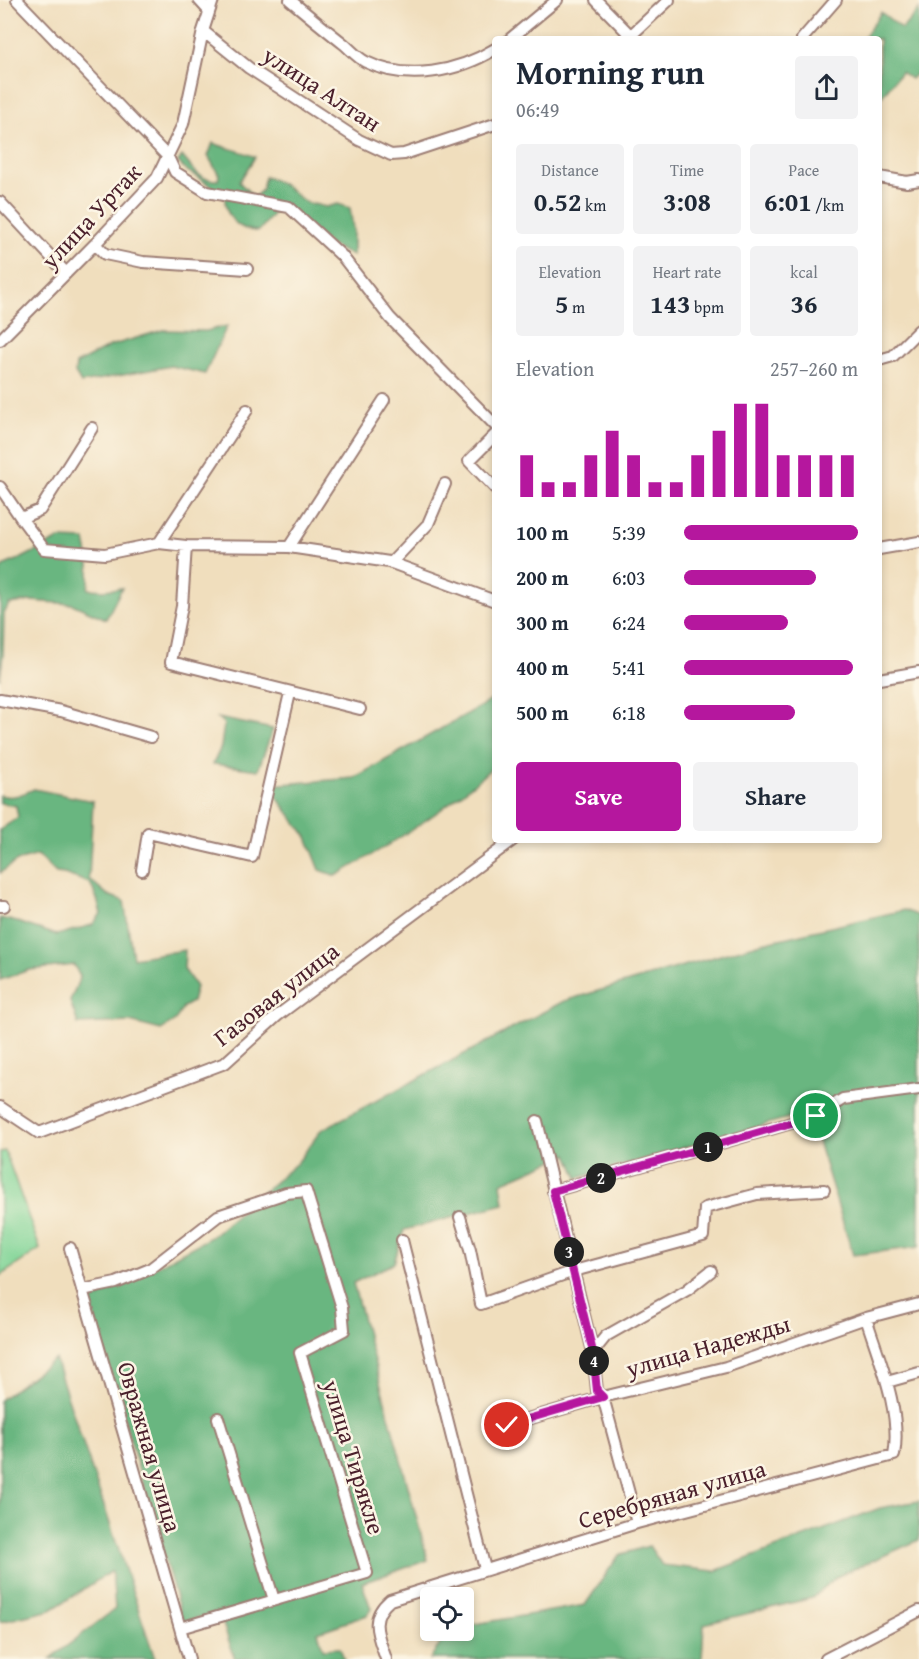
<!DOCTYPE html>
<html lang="en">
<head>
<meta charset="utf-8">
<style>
	:root { --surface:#fff; --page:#f2f2f3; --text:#1f2937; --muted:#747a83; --accent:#b5179e }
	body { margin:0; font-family:"Gentium Book Plus",serif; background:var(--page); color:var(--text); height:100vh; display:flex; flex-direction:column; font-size:22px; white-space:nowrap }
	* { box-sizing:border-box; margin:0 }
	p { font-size:20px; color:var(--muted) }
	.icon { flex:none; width:33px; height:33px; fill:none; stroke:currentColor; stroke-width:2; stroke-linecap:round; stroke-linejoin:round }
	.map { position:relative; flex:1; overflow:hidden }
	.drawer { position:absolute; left:492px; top:36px; width:390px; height:807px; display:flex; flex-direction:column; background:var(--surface); border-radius:6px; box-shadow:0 3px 9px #0003 }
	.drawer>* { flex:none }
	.fabs { position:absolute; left:420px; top:1587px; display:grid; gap:12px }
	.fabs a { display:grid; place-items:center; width:54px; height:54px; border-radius:6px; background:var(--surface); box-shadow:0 3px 9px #0003; font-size:30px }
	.pin { position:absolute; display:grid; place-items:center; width:51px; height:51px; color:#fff; margin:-26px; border:3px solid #fff; border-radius:50%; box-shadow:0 2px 6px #0007 }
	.km { position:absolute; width:30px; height:30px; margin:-15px; border-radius:50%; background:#222; color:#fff; font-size:16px; line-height:30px; text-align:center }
	.round { display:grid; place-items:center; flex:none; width:63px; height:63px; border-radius:6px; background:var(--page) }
	.headline { display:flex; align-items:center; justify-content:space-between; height:102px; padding:0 24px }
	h1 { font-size:33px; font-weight:600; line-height:45px }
	.stats { display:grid; grid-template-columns:repeat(3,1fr); gap:9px; height:102px; padding:6px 24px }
	.stats div { display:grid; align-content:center; border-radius:6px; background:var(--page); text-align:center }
	.stats b { font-size:26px; font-weight:600 }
	.stats small { font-size:16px; font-weight:400 }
	.stats p { font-size:16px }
	.chart { height:168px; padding:12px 24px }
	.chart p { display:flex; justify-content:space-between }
	.chart svg { width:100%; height:108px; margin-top:6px; stroke:var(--accent); stroke-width:6 }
	.primary-button { display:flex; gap:12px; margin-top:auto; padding:12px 24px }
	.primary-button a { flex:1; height:69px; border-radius:6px; background:var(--accent); color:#fff; font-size:24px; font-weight:600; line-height:69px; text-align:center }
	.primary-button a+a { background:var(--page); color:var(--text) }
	ul { padding:0 24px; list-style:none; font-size:20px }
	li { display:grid; grid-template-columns:96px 72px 1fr; align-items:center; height:45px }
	li i { height:15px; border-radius:8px; background:var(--accent) }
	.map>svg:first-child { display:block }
</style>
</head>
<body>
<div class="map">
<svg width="919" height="1659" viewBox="0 0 919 1659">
	<rect width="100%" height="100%" fill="#fcf5e5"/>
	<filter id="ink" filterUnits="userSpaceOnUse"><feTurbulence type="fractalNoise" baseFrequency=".0167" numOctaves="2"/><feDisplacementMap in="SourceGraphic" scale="12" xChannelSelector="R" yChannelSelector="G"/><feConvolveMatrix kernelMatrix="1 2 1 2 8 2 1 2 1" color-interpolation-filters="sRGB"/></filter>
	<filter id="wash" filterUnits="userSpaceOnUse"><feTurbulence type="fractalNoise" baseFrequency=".008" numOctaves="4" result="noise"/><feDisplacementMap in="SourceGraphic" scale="24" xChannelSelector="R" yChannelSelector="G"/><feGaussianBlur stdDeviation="1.35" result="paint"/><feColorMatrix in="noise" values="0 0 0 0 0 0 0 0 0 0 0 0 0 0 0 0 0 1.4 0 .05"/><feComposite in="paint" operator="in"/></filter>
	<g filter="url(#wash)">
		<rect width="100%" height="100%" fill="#f0debd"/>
		<path fill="#82d598" stroke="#667a62" stroke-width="1.5" d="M5,1151L40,1249L0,1276V1152Z"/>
		<path fill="#69b680" stroke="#5a6a56" stroke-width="1.5" d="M919,9V71L911,79L901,72L882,96L879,93V39H863L881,12L902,29Z
			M213,143C227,149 241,150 255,157L239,182L254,197L262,190L265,176L284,185L305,202L326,207L338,204L350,208L353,229V256L330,245L282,203L259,231C237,231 224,216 225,195L186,170L178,162L182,156C193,169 199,181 218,180L219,175L208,156Z
			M227,326L205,374L171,366L81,383L75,373L76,364L110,346L163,330L206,331Z
			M59,539L85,540C89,557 91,572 88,589L105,590L122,588L106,619L72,604L31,601L9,604L4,614L3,655L0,679V570L5,565L22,558Z
			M495,698V765C447,810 393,843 336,876L320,870L307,837L272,791L271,785L354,778Z
			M218,718L273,729L258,770L213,764L221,747L224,724Z
			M34,789L93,801L89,879L108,895L124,901L133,958L185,950L184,969L196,987L192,1002L183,1007L175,1021L161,1030L130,1022L78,1024L70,1001L80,977L74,965L29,970L0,980V918L17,922L57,935L92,925L101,914L97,899L90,883L64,874L56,873L38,855L17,861L0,873V830L18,817L16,806L0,803V795C13,799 22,794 34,789Z
			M904,910L919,916V1247L853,1255L809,1112L578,1178L568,1154L501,1183L504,1204L404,1230L394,1263L353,1283L428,1560L362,1583L371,1609L367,1615L318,1632L323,1649L340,1648L344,1659H235L219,1612L183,1622L90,1302L211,1237L298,1162L321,1130L564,1001L758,944Z
			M55,1359L155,1659H50L115,1609L112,1571L51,1610L0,1622V1400Z
			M919,1501V1540L838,1576L812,1598L704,1624L702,1659H430L449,1631L464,1630V1626L585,1605L619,1555L649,1546L662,1565L715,1571L880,1508Z"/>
	</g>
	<g filter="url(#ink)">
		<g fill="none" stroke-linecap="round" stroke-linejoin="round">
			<defs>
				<path id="minor" d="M17,0L168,157L175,172L207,192L289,207L342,256L390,318L495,425
					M199,0L209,11
					M290,0C308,15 326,30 344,44C351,50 358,58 366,62C407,82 458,72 495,49
					M596,0L634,39
					M203,31L249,68L359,140L391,155L404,154L495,124
					M510,39L557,0
					M627,39L669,0
					M802,39L836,0
					M879,177L907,182L919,180
					M0,202L66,273
					M95,244L105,254L143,262L247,269
					M0,340L95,244L157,178L183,124L203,31L213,0
					M879,360L893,356L919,330
					M495,435L469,461L495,488
					M0,487L21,518L40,510L92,428
					M21,518L44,549L105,554L159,543L247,410
					M159,543L186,546L289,547L389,562L495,601
					M186,546L182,606L171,662L360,709
					M289,547L384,400
					M879,549L919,542
					M391,563L428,524L445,484
					M879,679L919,672
					M0,700L61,711L151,737
					M142,870L148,833L252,857L290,693
					M0,906H4
					M0,1107L39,1133L225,1063L277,1016L513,840
					M537,1121L593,1352L597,1391L603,1397L637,1523
					M553,1191L816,1116L843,1099L919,1089
					M460,1217L470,1250L481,1304L574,1271L703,1236L705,1208L757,1194L824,1190
					M402,1240L485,1569
					M70,1248L189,1659
					M82,1290L116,1283L150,1269L218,1216L286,1193L306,1191L342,1308L344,1330L300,1353L367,1573L180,1628
					M593,1352L606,1336L687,1290L711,1271
					M887,1382L919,1373
					M218,1418L274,1600
					M507,1425L603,1397L726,1367L866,1318L919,1304
					M386,1659C378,1635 368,1619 390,1600L637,1523L894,1455C902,1412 879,1359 866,1318
					M826,1659L919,1611"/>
			</defs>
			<use href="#minor" stroke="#9d7e74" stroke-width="14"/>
			<use href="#minor" stroke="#fff" stroke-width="10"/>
		</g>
	</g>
	<g fill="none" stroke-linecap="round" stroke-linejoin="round" filter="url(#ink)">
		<defs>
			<path id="route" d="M507,1425L603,1397L597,1391L593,1352L553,1191L816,1116"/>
		</defs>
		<use href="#route" stroke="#fff" stroke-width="12"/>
		<use href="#route" stroke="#b5179e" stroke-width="8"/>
	</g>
	<g text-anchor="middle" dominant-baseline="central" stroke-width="5" stroke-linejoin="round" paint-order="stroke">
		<g font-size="24" fill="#4a1f2b" stroke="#fcf5e5">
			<text transform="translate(322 89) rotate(33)">улица Алтан</text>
			<text transform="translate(91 216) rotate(-47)">улица Уртак</text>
			<text transform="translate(276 994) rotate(-38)">Газовая улица</text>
			<text transform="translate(708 1346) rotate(-16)">улица Надежды</text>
			<text transform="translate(150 1447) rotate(74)">Овражная улица</text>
			<text transform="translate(354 1457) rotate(73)">улица Тирякле</text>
			<text transform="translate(672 1494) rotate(-16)">Серебряная улица</text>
		</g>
	</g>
</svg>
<div class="fabs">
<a><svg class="icon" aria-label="locate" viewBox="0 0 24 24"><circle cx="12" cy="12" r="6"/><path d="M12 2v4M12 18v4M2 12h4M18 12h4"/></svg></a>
</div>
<div class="pin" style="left:816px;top:1116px;background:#1e9e55"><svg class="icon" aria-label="arrive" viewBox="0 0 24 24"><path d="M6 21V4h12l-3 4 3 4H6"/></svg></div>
<div class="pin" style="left:507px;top:1425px;background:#d93025"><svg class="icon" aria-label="check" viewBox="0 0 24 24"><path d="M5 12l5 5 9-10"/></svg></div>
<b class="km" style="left:708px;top:1147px">1</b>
<b class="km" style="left:601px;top:1178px">2</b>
<b class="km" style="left:569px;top:1252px">3</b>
<b class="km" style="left:594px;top:1361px">4</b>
<section class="drawer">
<div class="headline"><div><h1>Morning run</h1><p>06:49</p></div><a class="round"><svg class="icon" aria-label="share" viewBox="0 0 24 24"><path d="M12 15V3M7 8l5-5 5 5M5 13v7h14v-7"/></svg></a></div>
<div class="stats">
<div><p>Distance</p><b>0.52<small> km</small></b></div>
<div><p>Time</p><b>3:08</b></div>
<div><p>Pace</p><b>6:01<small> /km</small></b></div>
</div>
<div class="stats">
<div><p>Elevation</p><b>5<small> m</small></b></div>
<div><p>Heart rate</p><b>143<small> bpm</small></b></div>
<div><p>kcal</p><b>36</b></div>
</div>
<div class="chart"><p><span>Elevation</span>257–260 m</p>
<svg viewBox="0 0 160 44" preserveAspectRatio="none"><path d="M5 44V27M15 44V38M25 44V38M35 44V27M45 44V17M55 44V27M65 44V38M75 44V38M85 44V27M95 44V17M105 44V6M115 44V6M125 44V27M135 44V27M145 44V27M155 44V27"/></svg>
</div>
<ul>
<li><b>100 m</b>5:39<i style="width:100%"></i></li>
<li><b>200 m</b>6:03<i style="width:76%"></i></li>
<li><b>300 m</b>6:24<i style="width:60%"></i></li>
<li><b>400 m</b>5:41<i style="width:97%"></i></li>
<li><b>500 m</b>6:18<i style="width:64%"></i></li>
</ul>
<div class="primary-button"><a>Save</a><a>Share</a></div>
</section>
</div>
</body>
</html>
